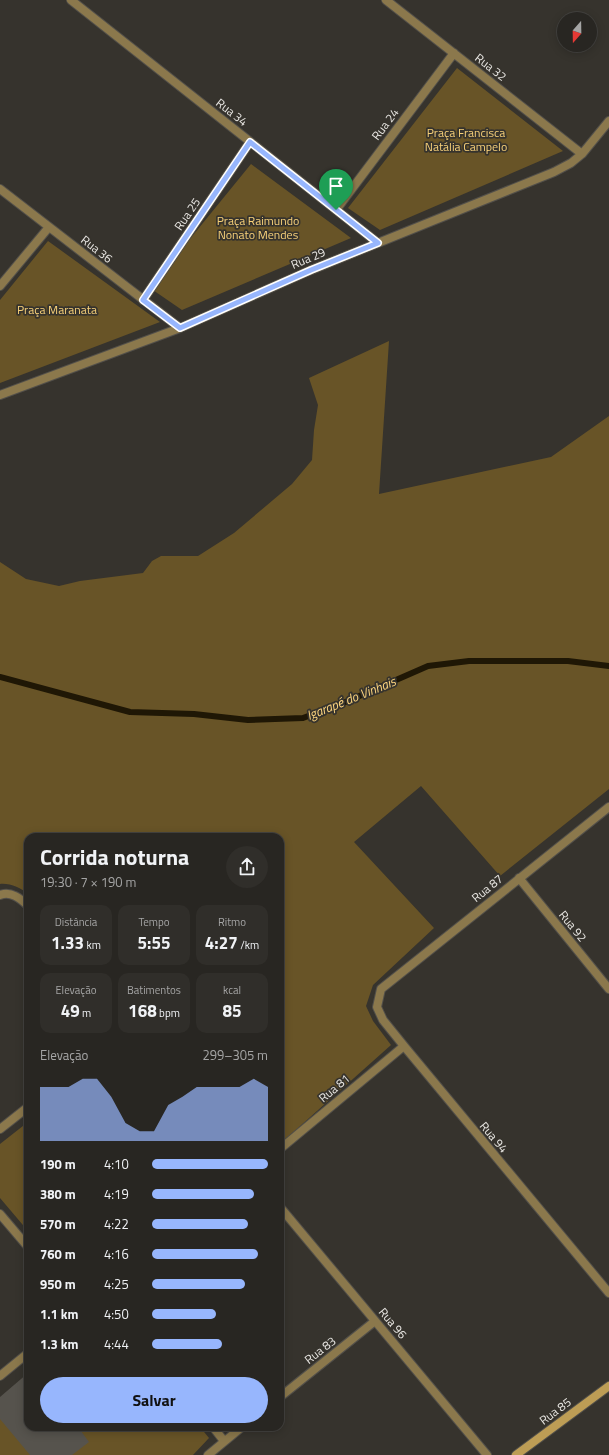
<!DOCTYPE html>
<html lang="pt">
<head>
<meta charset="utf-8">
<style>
	:root { --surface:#282622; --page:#302e2a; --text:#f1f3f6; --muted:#a5a5a5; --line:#444340; --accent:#97b6fd }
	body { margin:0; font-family:"Titillium Web",sans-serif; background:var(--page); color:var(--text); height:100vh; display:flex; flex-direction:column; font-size:15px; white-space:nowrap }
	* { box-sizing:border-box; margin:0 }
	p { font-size:13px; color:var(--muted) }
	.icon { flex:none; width:22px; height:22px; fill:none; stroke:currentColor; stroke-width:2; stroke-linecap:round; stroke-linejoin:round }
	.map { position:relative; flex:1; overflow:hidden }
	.side { position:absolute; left:24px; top:833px; width:260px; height:598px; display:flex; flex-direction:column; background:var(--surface); border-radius:12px; box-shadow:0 2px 10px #0003,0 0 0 1px var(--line) }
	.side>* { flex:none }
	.needle { width:26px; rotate:200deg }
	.buttons { position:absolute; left:557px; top:12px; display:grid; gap:8px }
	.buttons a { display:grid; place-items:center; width:40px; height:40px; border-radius:50%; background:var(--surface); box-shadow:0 2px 10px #0003,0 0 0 1px var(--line); font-size:20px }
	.pin { position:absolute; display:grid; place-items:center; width:34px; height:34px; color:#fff; margin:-41px -17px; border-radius:50% 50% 50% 0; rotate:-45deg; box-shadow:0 0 4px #0007 }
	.pin .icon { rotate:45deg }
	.round { display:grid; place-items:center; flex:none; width:42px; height:42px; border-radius:21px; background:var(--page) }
	.summary { display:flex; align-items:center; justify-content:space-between; height:68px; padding:0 16px }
	h1 { font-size:22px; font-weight:700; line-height:30px }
	.stats { display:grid; grid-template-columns:repeat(3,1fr); gap:6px; height:68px; padding:4px 16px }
	.stats div { display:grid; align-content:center; border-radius:10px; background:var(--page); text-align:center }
	.stats b { font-size:17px; font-weight:700 }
	.stats small { font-size:11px; font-weight:400 }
	.stats p { font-size:11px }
	.chart { height:112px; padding:8px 16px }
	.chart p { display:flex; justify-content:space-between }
	.chart svg { width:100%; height:72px; margin-top:4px; fill:var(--accent); opacity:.7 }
	.button { display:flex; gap:8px; margin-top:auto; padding:8px 16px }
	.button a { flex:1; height:46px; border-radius:24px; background:var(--accent); color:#111; font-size:16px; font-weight:700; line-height:46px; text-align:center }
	ul { padding:0 16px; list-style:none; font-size:13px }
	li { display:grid; grid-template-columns:64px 48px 1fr; align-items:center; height:30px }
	li i { height:10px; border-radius:5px; background:var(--accent) }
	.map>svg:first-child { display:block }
</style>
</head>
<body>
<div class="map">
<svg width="609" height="1455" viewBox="0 0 609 1455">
	<rect width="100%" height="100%" fill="#36332d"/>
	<path fill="#685427" d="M457,68L563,151L380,230L348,208Z
		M251,164L351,238L182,310L150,288Z
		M48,241L160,322L0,383V300Z
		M389,341L379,494L551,457L609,416V789L500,876L421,786L354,842L434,928L373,985L366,1006L373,1021L391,1045L280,1144V837H28V894C21,888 10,883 0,884V562L26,579L59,586L80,581L143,573L152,561L161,556H198L234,533L292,484L312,460L314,430L318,405L309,378Z
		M28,1122V1231L0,1198V1144Z
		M0,1397L28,1427H200L209,1438L193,1455H0Z"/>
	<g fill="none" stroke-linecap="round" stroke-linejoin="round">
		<path stroke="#1f1705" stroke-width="6" d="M0,677L130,712L194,714L248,720L303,718L348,701L428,666L469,661H568L609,666"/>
	</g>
	<path fill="#56534d" d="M28,1373V1427H78L89,1442L72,1455H30L0,1419V1397Z"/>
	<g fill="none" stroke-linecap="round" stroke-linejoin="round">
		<defs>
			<path id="street" d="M71,0L378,243
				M386,0L582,154
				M0,189L180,328
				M336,210L454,53
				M0,286L49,227
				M143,300L250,142
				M0,395L180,328L311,270L554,172L571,163L582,154L609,121
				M609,807L381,989L377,1007L383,1020L404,1046L609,1293
				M519,878L609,989
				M0,895C11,891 20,898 28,906
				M0,1129L28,1107
				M280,1149L404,1046
				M280,1207L487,1455
				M0,1214L28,1247
				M0,1376L28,1353
				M280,1397L375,1321
				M213,1427L224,1441
				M208,1455L242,1427"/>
			<path id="secondary" d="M516,1455L609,1386"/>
		</defs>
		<use href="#street" stroke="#53504a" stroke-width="10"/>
		<use href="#secondary" stroke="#53504a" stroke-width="10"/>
		<use href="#street" stroke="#8b784c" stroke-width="8"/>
		<use href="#secondary" stroke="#bd9d55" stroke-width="8"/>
	</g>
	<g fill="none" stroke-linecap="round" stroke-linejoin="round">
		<defs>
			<path id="route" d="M250,142L378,243L311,270L180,328L143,300Z"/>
		</defs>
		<use href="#route" stroke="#fff" stroke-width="8"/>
		<use href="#route" stroke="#97b6fd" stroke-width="5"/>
	</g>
	<g text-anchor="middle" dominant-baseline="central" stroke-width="3.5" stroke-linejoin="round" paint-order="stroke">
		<g font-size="12" fill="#e9e7e3" stroke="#36332d">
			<text transform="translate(491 67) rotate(38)">Rua 32</text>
			<text transform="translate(232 112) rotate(38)">Rua 34</text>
			<text transform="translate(385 124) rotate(-53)">Rua 24</text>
			<text transform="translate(187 214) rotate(-56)">Rua 25</text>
			<text transform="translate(97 249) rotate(38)">Rua 36</text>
			<text transform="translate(308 258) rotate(-23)">Rua 29</text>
			<text transform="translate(487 888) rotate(-39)">Rua 87</text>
			<text transform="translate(573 926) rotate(51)">Rua 92</text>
			<text transform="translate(334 1088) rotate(-40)">Rua 81</text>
			<text transform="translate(494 1137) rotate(50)">Rua 94</text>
			<text transform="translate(393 1323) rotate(50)">Rua 96</text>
			<text transform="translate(320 1350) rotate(-38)">Rua 83</text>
			<text transform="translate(555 1411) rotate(-37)">Rua 85</text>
		</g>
		<g font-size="12" fill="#f8d179" stroke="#36332d">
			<text x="466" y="132">Praça Francisca<tspan x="466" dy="14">Natália Campelo</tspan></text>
			<text x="258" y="220">Praça Raimundo<tspan x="258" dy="14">Nonato Mendes</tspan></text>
			<text x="57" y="309">Praça Maranata</text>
		</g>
		<g font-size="13" font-style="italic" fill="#fed67f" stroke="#36332d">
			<text transform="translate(351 698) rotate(-22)">Igarapé do Vinhais</text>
		</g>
	</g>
</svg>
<div class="buttons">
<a><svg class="needle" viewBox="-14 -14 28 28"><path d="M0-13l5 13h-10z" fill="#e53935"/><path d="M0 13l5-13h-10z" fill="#a5a5a5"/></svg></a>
</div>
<div class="pin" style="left:336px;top:210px;background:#1e9e55"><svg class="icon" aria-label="arrive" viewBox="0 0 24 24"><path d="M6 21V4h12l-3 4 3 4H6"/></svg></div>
<section class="side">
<div class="summary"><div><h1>Corrida noturna</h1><p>19:30 · 7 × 190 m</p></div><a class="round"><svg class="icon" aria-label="share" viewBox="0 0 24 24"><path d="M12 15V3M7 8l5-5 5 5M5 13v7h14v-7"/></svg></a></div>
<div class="stats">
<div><p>Distância</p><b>1.33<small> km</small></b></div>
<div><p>Tempo</p><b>5:55</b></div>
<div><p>Ritmo</p><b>4:27<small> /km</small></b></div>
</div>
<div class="stats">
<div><p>Elevação</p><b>49<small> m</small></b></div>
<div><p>Batimentos</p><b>168<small> bpm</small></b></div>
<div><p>kcal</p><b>85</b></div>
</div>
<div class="chart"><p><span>Elevação</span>299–305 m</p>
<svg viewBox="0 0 160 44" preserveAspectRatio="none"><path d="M0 44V11L10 11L20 11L30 6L40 6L50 17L60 33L70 38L80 38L90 22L100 17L110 11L120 11L130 11L140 11L150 6L160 11V44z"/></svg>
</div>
<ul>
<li><b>190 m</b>4:10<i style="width:100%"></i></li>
<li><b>380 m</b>4:19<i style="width:88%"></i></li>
<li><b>570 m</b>4:22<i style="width:83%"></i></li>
<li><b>760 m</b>4:16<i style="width:91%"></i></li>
<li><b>950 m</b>4:25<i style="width:80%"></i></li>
<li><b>1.1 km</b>4:50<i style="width:55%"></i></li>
<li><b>1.3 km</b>4:44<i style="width:60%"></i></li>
</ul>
<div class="button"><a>Salvar</a></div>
</section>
</div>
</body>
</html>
